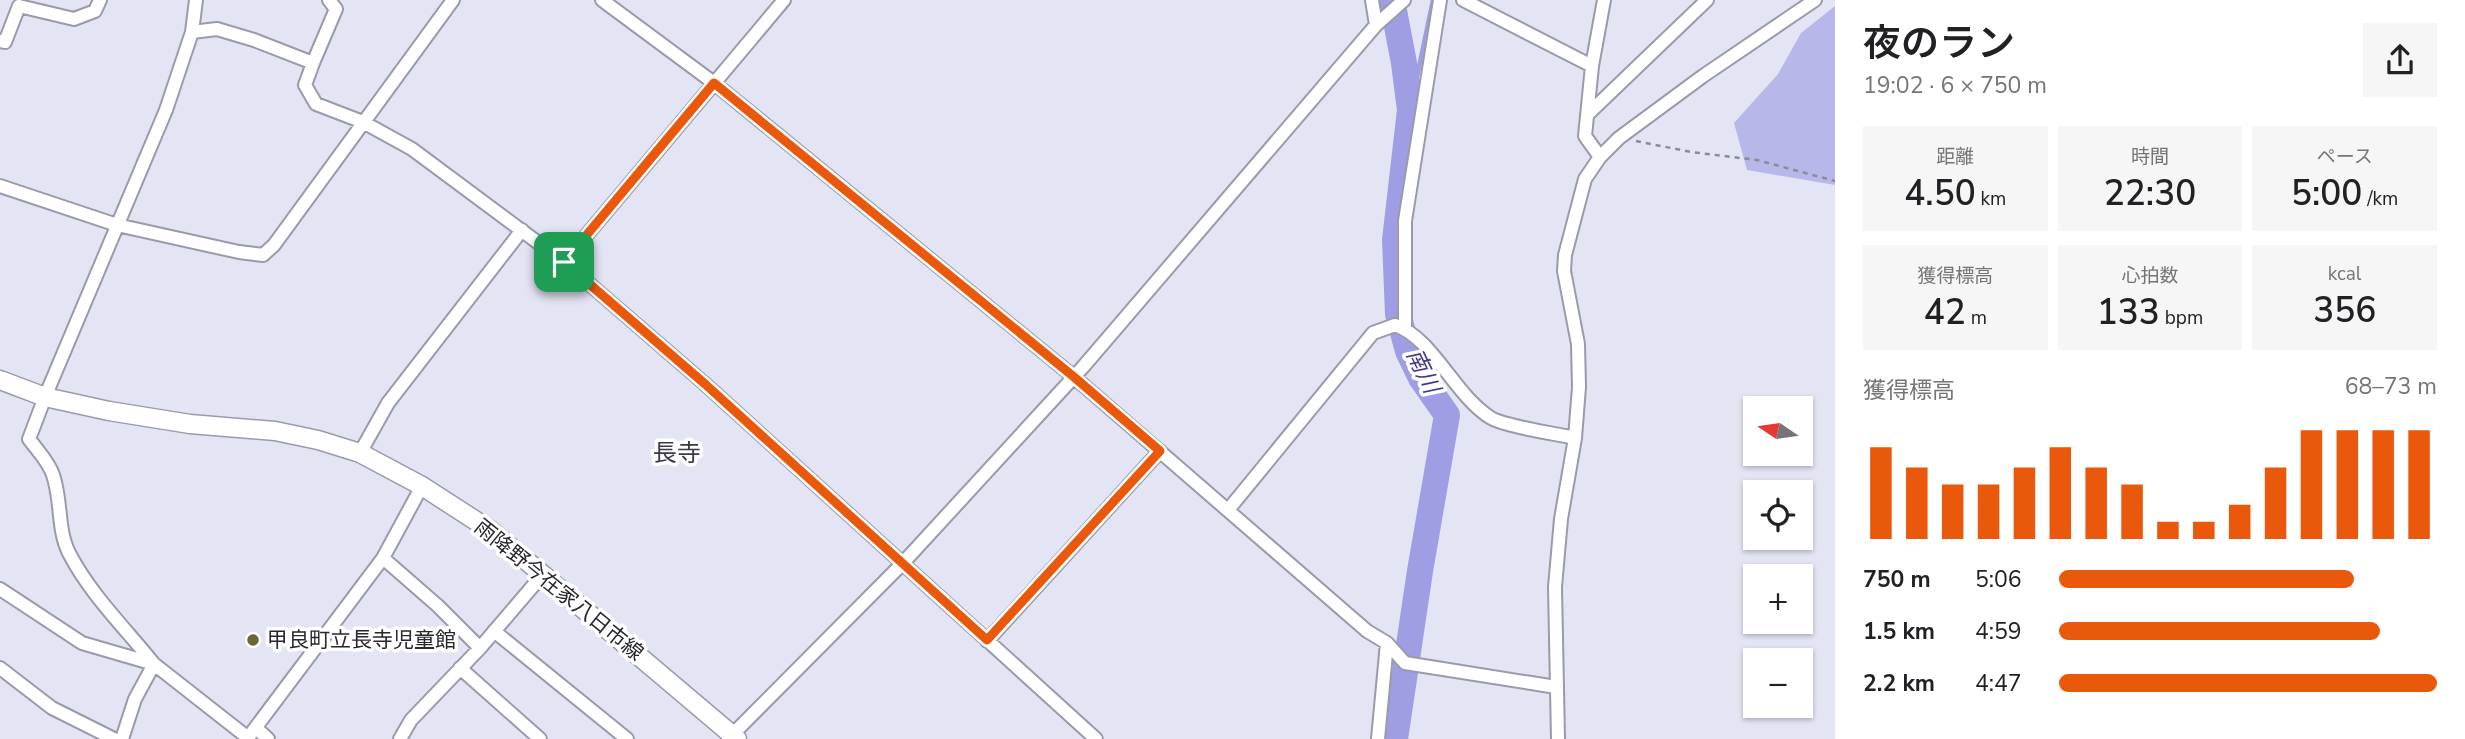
<!DOCTYPE html>
<html lang="ja">
<head>
<meta charset="utf-8">
<style>
	:root { --surface:#fff; --page:#f6f6f6; --text:#202124; --muted:#757577; --accent:#ea580c }
	body { margin:0; font-family:"Nunito Sans","Noto Sans JP",sans-serif; background:var(--page); color:var(--text); height:100vh; display:flex; flex-direction:column; font-size:26px; white-space:nowrap }
	* { box-sizing:border-box; margin:0 }
	p { font-size:23px; color:var(--muted) }
	.icon { flex:none; width:38px; height:38px; fill:none; stroke:currentColor; stroke-width:2; stroke-linecap:round; stroke-linejoin:round }
	.map { position:relative; flex:1; overflow:hidden }
	.panel { display:flex; flex-direction:column; background:var(--surface); width:630px }
	.panel>* { flex:none }
	.needle { width:46px; rotate:283deg }
	.buttons { position:absolute; left:1743px; top:396px; display:grid; gap:14px }
	.buttons a { display:grid; place-items:center; width:70px; height:70px; border-radius:0px; background:var(--surface); box-shadow:0 2px 5px #0004; font-size:35px }
	.pin { position:absolute; display:grid; place-items:center; width:60px; height:60px; color:#fff; margin:-30px; border-radius:14px; box-shadow:0 4px 10px #0006 }
	.round { display:grid; place-items:center; flex:none; width:74px; height:74px; border-radius:0px; background:var(--page) }
	.summary { display:flex; align-items:center; justify-content:space-between; height:119px; padding:0 28px }
	h1 { font-size:38px; font-weight:600; line-height:52px }
	.stats { display:grid; grid-template-columns:repeat(3,1fr); gap:10px; height:119px; padding:7px 28px }
	.stats div { display:grid; align-content:center; border-radius:0px; background:var(--page); text-align:center }
	.stats b { font-size:35px; font-weight:600 }
	.stats small { font-size:19px; font-weight:400 }
	.stats p { font-size:19px }
	.chart { height:196px; padding:14px 28px }
	.chart p { display:flex; justify-content:space-between }
	.chart svg { width:100%; height:126px; margin-top:7px; stroke:var(--accent); stroke-width:6 }
	ul { padding:0 28px; list-style:none; font-size:23px }
	li { display:grid; grid-template-columns:112px 84px 1fr; align-items:center; height:52px }
	li i { height:18px; border-radius:9px; background:var(--accent) }
	main { display:flex; flex:1; min-height:0 }
	.map>svg:first-child { display:block }
</style>
</head>
<body>
<main>
<div class="map">
<svg width="1835" height="739" viewBox="0 0 1835 739">
	<rect width="100%" height="100%" fill="#e4e5f4"/>
	<path fill="#b8b7ea" d="M1835,6V185L1747,170L1734,123L1778,74L1801,33Z"/>
	<g fill="none" stroke-linecap="round" stroke-linejoin="round">
		<path stroke="#9f9de4" stroke-width="4.5" d="M1410,110L1433,0"/>
		<path stroke="#9f9de4" stroke-width="26" d="M1392,0L1404,63L1410,110L1395,240L1398,314L1408,351L1421,378L1447,415L1420,571L1395,739"/>
		<defs>
			<path id="minor" d="M602,0L714,83L1074,377L1367,631L1387,643L1405,663L1556,687
				M1372,0L1376,25
				M1463,0L1592,66
				M192,32L217,29L254,40L313,63L305,85L316,104L363,122L412,149L564,262L705,384L1096,739
				M0,41L5,42L19,6L74,19L95,11L100,0
				M313,63L336,9L329,0
				M1587,115L1707,0
				M1600,157L1585,136L1592,66L1604,0
				M0,186L117,225L239,252L263,255L274,245L453,0
				M564,262L784,0
				M1405,329V221L1440,0
				M360,453L388,403L522,230
				M1228,510L1373,333L1395,325C1433,338 1455,396 1491,418C1504,426 1557,434 1575,438
				M383,558L438,606L480,648
				M0,589L82,643L154,664L247,737
				M494,631L627,739
				M987,641L1160,451
				M0,668L52,708L114,739
				M460,668L540,739
				M256,728L268,739
				M122,739L135,699L154,664C126,629 90,594 69,553C57,529 62,501 53,475C49,462 37,450 29,439L45,397L166,110L192,32L196,0
				M247,739L383,558L422,486
				M400,739L411,720L480,648L544,573
				M728,739L902,564L1083,367L1376,25L1404,0
				M1378,739L1387,643
				M1558,739L1555,587L1561,519L1575,438L1579,387L1578,344L1564,271L1565,255L1585,179L1600,157L1619,138L1703,76L1815,0"/>
			<path id="secondary" d="M0,380L45,397L109,411L190,424L275,431L318,440L360,453L422,486L490,530L737,739"/>
		</defs>
		<use href="#minor" stroke="#9a9aa9" stroke-width="16"/>
		<use href="#secondary" stroke="#9a9aa9" stroke-width="21"/>
		<path stroke="#8b8b96" stroke-width="2.5" stroke-dasharray="5 5" stroke-linecap="butt" d="M1636,141L1691,152L1757,160L1835,181"/>
		<use href="#minor" stroke="#fff" stroke-width="12"/>
		<use href="#secondary" stroke="#fff" stroke-width="18"/>
	</g>
	<g fill="none" stroke-linecap="round" stroke-linejoin="round">
		<defs>
			<path id="route" d="M714,83L1074,377L1160,451L987,640L705,384L564,262Z"/>
		</defs>
		<use href="#route" stroke="#fff" stroke-width="14"/>
		<use href="#route" stroke="#ea580c" stroke-width="9"/>
	</g>
	<circle fill="#6c6633" stroke="#fff" stroke-width="2.5" cx="253" cy="640" r="7"/>
	<g text-anchor="middle" dominant-baseline="central" stroke-width="7" stroke-linejoin="round" paint-order="stroke">
		<g font-size="21" fill="#27272d" stroke="#fff">
			<text transform="translate(559 590) rotate(39)">雨降野今在家八日市線</text>
		</g>
		<g font-size="21" fill="#27272d" stroke="#fff" text-anchor="start">
			<text x="267" y="640">甲良町立長寺児童館</text>
		</g>
		<g font-size="23" font-style="italic" fill="#43378a" stroke="#fff">
			<text transform="translate(1423 371) rotate(64)">南川</text>
		</g>
		<g font-size="24" fill="#3a3a46" stroke="#fff">
			<text x="677" y="453">長寺</text>
		</g>
	</g>
</svg>
<div class="buttons">
<a><svg class="needle" viewBox="-14 -14 28 28"><path d="M0-13l5 13h-10z" fill="#e53935"/><path d="M0 13l5-13h-10z" fill="#757577"/></svg></a>
<a><svg class="icon" aria-label="locate" viewBox="0 0 24 24"><circle cx="12" cy="12" r="6"/><path d="M12 2v4M12 18v4M2 12h4M18 12h4"/></svg></a>
<a>+</a>
<a>−</a>
</div>
<div class="pin" style="left:564px;top:262px;background:#1e9e55"><svg class="icon" aria-label="arrive" viewBox="0 0 24 24"><path d="M6 21V4h12l-3 4 3 4H6"/></svg></div>
</div>
<section class="panel">
<div class="summary"><div><h1>夜のラン</h1><p>19:02 · 6 × 750 m</p></div><a class="round"><svg class="icon" aria-label="share" viewBox="0 0 24 24"><path d="M12 15V3M7 8l5-5 5 5M5 13v7h14v-7"/></svg></a></div>
<div class="stats">
<div><p>距離</p><b>4.50<small> km</small></b></div>
<div><p>時間</p><b>22:30</b></div>
<div><p>ペース</p><b>5:00<small> /km</small></b></div>
</div>
<div class="stats">
<div><p>獲得標高</p><b>42<small> m</small></b></div>
<div><p>心拍数</p><b>133<small> bpm</small></b></div>
<div><p>kcal</p><b>356</b></div>
</div>
<div class="chart"><p><span>獲得標高</span>68–73 m</p>
<svg viewBox="0 0 160 44" preserveAspectRatio="none"><path d="M5 44V12M15 44V19M25 44V25M35 44V25M45 44V19M55 44V12M65 44V19M75 44V25M85 44V38M95 44V38M105 44V32M115 44V19M125 44V6M135 44V6M145 44V6M155 44V6"/></svg>
</div>
<ul>
<li><b>750 m</b>5:06<i style="width:78%"></i></li>
<li><b>1.5 km</b>4:59<i style="width:85%"></i></li>
<li><b>2.2 km</b>4:47<i style="width:100%"></i></li>
</ul>
</section>
</main>
</body>
</html>
